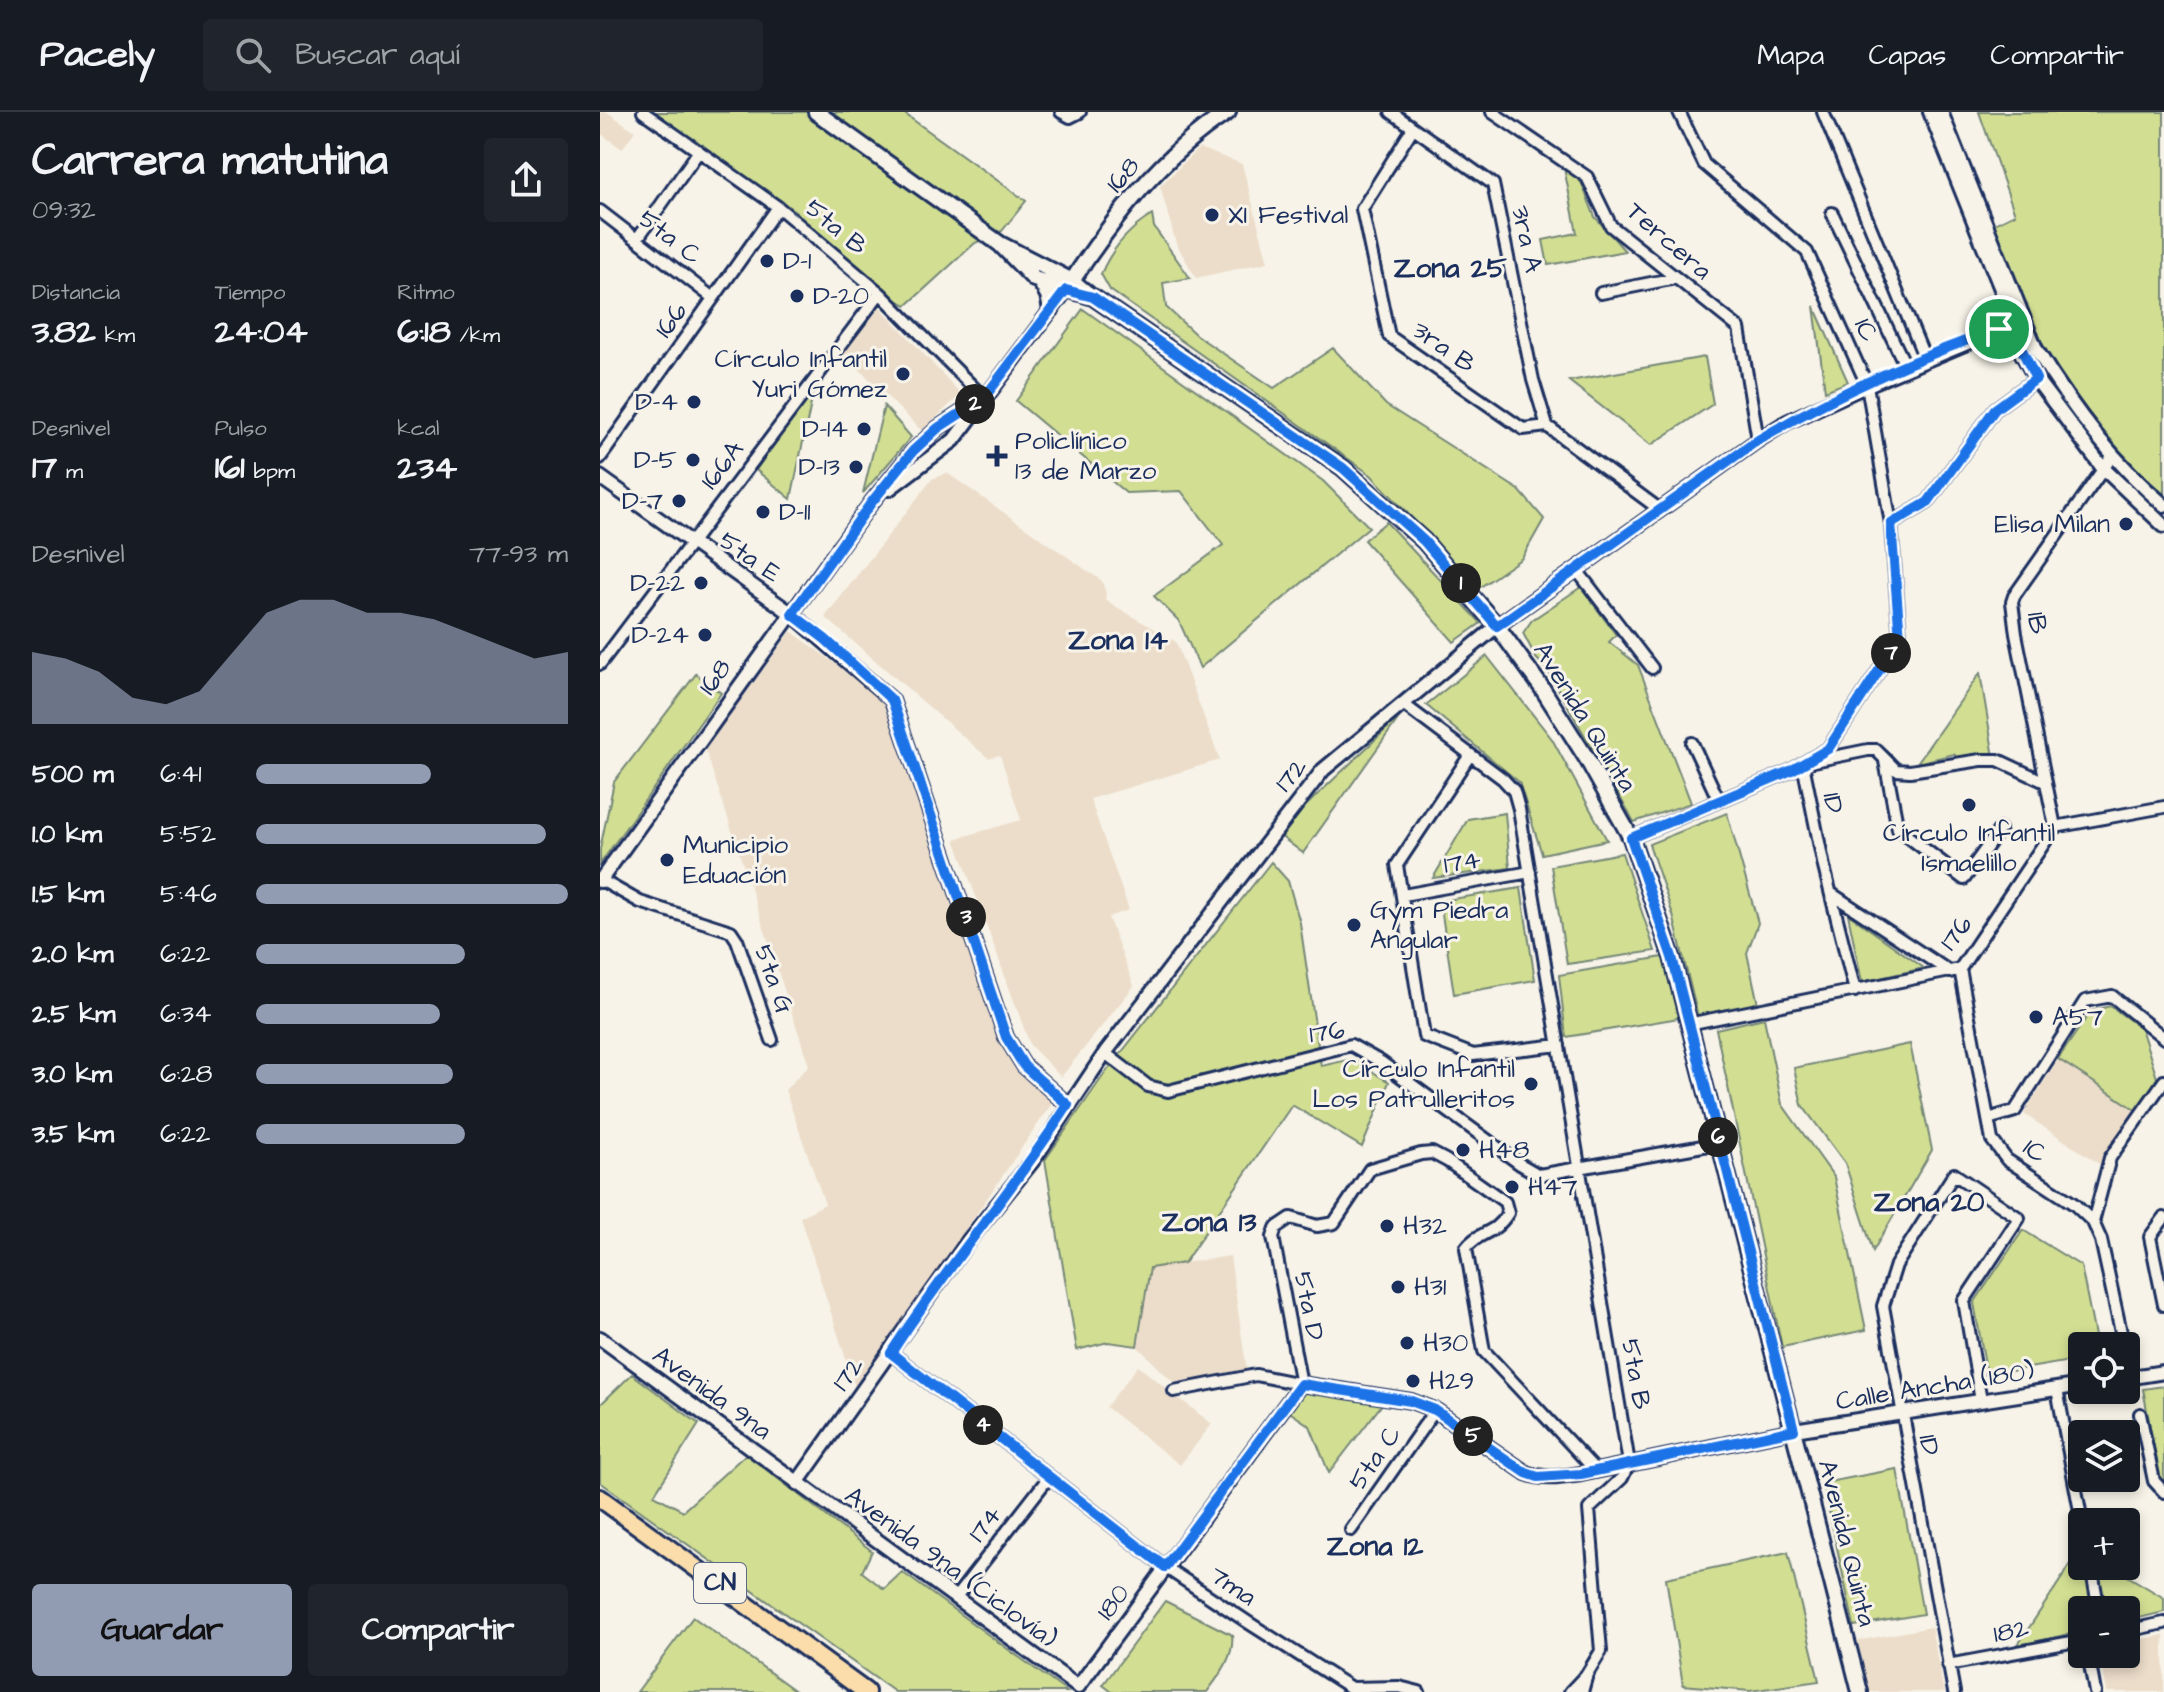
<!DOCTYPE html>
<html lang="es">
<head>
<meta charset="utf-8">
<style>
	:root { --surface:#171b24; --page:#20242c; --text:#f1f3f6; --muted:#9ea1a6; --line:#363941; --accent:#919bb2 }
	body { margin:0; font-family:"Architects Daughter",sans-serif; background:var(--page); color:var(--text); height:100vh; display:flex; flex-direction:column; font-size:30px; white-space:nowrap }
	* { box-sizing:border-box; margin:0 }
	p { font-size:26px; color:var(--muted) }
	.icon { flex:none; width:44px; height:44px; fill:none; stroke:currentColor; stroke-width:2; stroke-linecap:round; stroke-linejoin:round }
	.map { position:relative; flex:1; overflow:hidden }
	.side { display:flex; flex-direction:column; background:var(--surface); width:600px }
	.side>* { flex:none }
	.buttons { position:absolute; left:1468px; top:1220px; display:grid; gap:16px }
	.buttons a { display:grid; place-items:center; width:72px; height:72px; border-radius:8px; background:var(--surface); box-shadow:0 4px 12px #0003; font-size:40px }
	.pin { position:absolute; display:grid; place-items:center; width:68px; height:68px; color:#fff; margin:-34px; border:4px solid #fff; border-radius:50%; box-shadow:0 2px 8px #0007 }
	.km { position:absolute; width:40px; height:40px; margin:-20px; border-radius:50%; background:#222; color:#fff; font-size:22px; line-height:40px; text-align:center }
	.round { display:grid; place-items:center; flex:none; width:84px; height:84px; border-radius:8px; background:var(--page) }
	.head { display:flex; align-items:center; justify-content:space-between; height:136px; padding:0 32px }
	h1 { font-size:44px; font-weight:800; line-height:60px }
	.metrics { display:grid; grid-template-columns:repeat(3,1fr); gap:12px; height:136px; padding:8px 32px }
	.metrics div { display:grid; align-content:center }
	.metrics b { font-size:34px; font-weight:800 }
	.metrics small { font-size:22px; font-weight:400 }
	.metrics p { font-size:22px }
	.chart { height:224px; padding:16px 32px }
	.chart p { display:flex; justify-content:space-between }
	.chart svg { width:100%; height:144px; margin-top:8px; fill:var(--accent); opacity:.7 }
	.cta { display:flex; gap:16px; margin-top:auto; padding:16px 32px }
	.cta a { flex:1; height:92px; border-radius:8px; background:var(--accent); color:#111; font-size:32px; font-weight:800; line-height:92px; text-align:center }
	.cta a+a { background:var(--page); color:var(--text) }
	ul { padding:0 32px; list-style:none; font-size:26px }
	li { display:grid; grid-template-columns:128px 96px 1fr; align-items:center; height:60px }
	li i { height:20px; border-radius:10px; background:var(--accent) }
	header { display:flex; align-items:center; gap:48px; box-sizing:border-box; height:112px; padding:0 40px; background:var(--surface); border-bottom:2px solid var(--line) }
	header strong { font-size:38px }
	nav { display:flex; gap:44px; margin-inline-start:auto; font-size:28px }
	.search { width:560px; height:72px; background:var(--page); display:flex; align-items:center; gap:20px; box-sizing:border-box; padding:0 28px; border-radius:8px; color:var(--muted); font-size:30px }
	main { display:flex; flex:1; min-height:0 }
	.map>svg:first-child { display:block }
</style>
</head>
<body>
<header>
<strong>Pacely</strong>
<div class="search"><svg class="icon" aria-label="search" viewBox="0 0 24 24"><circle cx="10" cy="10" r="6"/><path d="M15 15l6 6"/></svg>Buscar aquí</div>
<nav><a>Mapa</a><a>Capas</a><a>Compartir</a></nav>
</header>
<main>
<section class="side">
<div class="head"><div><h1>Carrera matutina</h1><p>09:32</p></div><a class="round"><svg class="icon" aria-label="share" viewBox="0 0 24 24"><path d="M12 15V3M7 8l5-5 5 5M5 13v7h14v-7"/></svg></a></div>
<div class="metrics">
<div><p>Distancia</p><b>3.82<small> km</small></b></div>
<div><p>Tiempo</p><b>24:04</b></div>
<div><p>Ritmo</p><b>6:18<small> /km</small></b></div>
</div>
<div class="metrics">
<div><p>Desnivel</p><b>17<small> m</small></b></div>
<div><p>Pulso</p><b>161<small> bpm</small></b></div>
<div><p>kcal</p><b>234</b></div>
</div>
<div class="chart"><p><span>Desnivel</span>77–93 m</p>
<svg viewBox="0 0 160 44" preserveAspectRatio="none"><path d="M0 44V22L10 24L20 28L30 36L40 38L50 34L60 22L70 10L80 6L90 6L100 10L110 10L120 12L130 16L140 20L150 24L160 22V44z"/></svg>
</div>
<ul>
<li><b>500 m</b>6:41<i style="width:56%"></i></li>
<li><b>1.0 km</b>5:52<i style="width:93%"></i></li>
<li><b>1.5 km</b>5:46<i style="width:100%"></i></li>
<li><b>2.0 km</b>6:22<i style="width:67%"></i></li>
<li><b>2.5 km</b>6:34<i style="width:59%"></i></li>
<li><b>3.0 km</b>6:28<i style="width:63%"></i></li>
<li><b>3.5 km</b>6:22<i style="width:67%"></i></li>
</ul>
<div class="cta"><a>Guardar</a><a>Compartir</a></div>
</section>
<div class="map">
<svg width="1564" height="1580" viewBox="0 0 1564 1580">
	<rect width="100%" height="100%" fill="#f7f3e8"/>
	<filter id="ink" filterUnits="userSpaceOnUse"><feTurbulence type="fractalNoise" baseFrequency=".0125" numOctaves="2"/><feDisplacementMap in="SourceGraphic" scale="16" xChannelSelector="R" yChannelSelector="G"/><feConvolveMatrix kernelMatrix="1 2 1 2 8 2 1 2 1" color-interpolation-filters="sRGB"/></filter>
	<g filter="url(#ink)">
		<path fill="#ecddca" d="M0,0H7L35,19L22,37L0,21Z
			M599,36L642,52L668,150L596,166L576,131L560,74Z
			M279,194L361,282L322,319L243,241Z
			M347,361L502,469L506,482L505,488L576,530L620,648L490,687L529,798L508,805L534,874L461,965L430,933L355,727L421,708L400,643L388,646L225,505L332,367Z
			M191,519L287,590L404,940L453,990L256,1278L200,1105L225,1092L185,978L209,953L105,637Z
			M1458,947L1538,999L1501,1053L1424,1002Z
			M630,1144L647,1260L574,1271L537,1234L550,1156Z
			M538,1254L612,1312L580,1353L506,1295Z
			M1331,1515L1344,1580H1268L1256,1529Z
			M1564,1523V1580H1507L1500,1542H1526V1530Z"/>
		<path fill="#d2df92" stroke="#768778" stroke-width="2" d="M43,0H302L426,89L402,119L375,131L307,193L280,181L178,95Z
			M1379,0H1564V389L1536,366L1433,224L1384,117L1415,102Z
			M964,56L981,70L995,105L1025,139L948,153L943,128L977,121Z
			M552,103L554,115L590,166L563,171L566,195L596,223L674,276L733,236L786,293L919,378L944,407L922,446L879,476L771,363L510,178L501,162C512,136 529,117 552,103Z
			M1214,194L1248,270L1225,279Z
			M483,197L723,369L769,415L600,556L579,509L554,484L623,433L581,379L526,381L416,289Z
			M1420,223L1444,261L1501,335L1500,338H1497L1444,271Z
			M1105,245L1113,292L1051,333L969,269Z
			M214,277L191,387L156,358Z
			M284,294L311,325L263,381Z
			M786,410L881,511L854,530L764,428Z
			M981,475L1016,523L1009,530L1038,553L1091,691L1034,710L948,559L936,546L923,521L932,508Z
			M887,544L952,627L1007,728L942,742L919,670L826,593Z
			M1380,561L1394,645L1358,647L1354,642L1317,651Z
			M96,562L121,581L0,752V737L14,670Z
			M801,603L703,741L679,723L689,710Z
			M905,701L910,756L833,766L868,707Z
			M1127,701L1158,811L1147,841L1158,892L1098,905L1073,803L1049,732Z
			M1022,741L1055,839L967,852L951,754Z
			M671,750L688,769L700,811L721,954L752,947L789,970L762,1035L692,993L584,1151L550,1156L537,1234L508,1230L477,1238L445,1048L503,964Z
			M921,776L935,868L854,882L840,789Z
			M1248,802L1324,856L1262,870Z
			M1063,845L1079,906L966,925L959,863Z
			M1510,894L1541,916L1557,966L1538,999L1458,947L1491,899Z
			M1164,906L1182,992L1234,1065L1266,1218L1182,1235L1116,917Z
			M1310,932L1332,1038L1273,1139L1245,1051L1202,993L1194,956Z
			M1423,1118L1481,1154L1497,1234H1482V1247L1387,1263L1374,1191Z
			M32,1262L99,1312L54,1383L83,1399L146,1342L272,1439L262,1460L284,1477L302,1460L467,1580H295L0,1370V1293Z
			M1564,1274V1371L1560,1368L1543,1277Z
			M702,1279L783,1291L729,1361L710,1314L688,1299Z
			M1297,1357L1323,1502L1254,1514L1223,1371Z
			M1188,1440L1219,1569L1150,1579L1083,1573L1066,1466Z
			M1482,1448V1454H1511L1564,1486V1500L1526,1509V1498H1482V1519L1417,1534L1473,1449Z
			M565,1489L632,1523C635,1544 619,1564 607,1580H512L503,1573Z
			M93,1505L197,1580H37Z"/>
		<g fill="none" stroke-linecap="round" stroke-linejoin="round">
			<defs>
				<path id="minor" d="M43,0L178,95L280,181L384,286
					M461,0L470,5L480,0
					M791,0L893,72L933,268L947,314
					M892,0L987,65L1011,114L1139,216L1158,328
					M1223,0L1325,247
					M813,16L762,97L789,224L923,317L947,314L1059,397
					M0,99L113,186
					M1232,101L1306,255
					M37,127L99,39
					M1001,181L1076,166
					M0,346L178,95
					M1291,412L1328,390L1395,297L1436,267
					M976,457L1052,556
					M0,552L280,181
					M803,592L903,667L914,679L919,697L1029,1351L1022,1366L989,1397L1001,1539L987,1562L982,1580
					M1092,631L1119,689
					M870,643L797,753L824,924L873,943L959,933
					M1214,649L1268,638H1276L1296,658L1310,659L1381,648H1398L1445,670
					M1285,649L1298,717L1364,767L1400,717
					M1203,652L1224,755L1255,879
					M1455,715L1416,522L1412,490L1414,484L1513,343
					M1031,726L1192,658L1228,637L1300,526L1291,412L1267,273L1207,140L1104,52L1079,0
					M1,768L40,790L131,819L137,828L172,928
					M1232,782L1350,860
					M803,783L930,760
					M1360,857L1392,1028L1407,1048L1474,1092L1493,1110L1501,1128L1524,1234
					M1088,912L1360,857L1455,715L1564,695
					M505,941L548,974L568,979L751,933L781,950L920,1052L939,1063L1120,1031
					M1388,1007L1415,999L1485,889L1512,884L1564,926
					M1564,1106L1550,1125L1564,1193
					M1493,1110L1510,1046L1564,969
					M291,1241L565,1455L649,1511L751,1576L799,1575L819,1580
					M1526,1244L1530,1265
					M1457,1277L1482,1410
					M574,1279L656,1263L701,1272L673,1125L676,1116L691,1106L717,1114L734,1111L770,1057L821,1042L832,1041L847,1049L905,1090L908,1101C894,1124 878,1119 866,1136L884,1239L996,1359
					M1540,1302L1554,1369L1564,1380
					M751,1418L835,1298
					M1491,1454L1499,1498
					M356,1485L449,1365
					M1526,1519L1564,1511
					M1488,1542L1495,1580
					M1348,1553L1482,1528
					M970,1580L985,1564
					M1354,1580L1283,1194L1296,1153L1354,1062L1419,1106L1364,1189L1381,1289"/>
				<path id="tertiary" d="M1330,0L1401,177L1416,231L1436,267L1502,355L1564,414
					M1341,0L1436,237C1470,293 1513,350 1564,393
					M0,365L192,502L292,588L406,925L424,954L468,993
					M289,377L354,328L466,178
					M0,769L271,391L313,339L338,316L384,286
					M0,1226L478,1575L701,1272L811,1289L835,1298L926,1361C945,1368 961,1365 981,1362L1194,1318L1482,1273
					M1526,1266L1564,1260
					M197,1371L369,1128L434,1047L505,941L723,658L897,514L1158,328L1187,310L1267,273L1410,213L1422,206"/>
				<path id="secondary" d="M216,0L400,132L472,169L488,182
					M400,132L434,167L493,185L743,356L824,429L897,514L942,576L987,647L1031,726L1072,845L1260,1580
					M441,171L448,183L451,198
					M468,175C511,109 561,43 628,0"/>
				<path id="trunk" d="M0,1386L266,1580"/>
			</defs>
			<use href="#minor" stroke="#1b2f5e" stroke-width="16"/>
			<use href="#tertiary" stroke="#1b2f5e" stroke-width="18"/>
			<use href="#secondary" stroke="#1b2f5e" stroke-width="20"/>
			<use href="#trunk" stroke="#1b2f5e" stroke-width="22"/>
			<use href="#minor" stroke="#f7f3e8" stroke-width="10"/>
			<use href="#tertiary" stroke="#f7f3e8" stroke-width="12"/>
			<use href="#secondary" stroke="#f7f3e8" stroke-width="14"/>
			<use href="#trunk" stroke="#fbddab" stroke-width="16"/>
		</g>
	</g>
	<g fill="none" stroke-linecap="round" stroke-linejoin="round" filter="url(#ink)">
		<defs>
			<path id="route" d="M466,178L493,185L743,356L824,429L897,514L1158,328C1233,283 1326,241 1410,213L1436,267L1395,297L1328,390L1291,412L1300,526L1228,637L1192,658L1031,726L1072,845L1194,1318L981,1362L938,1365L926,1361L835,1298L811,1289L701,1272L565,1455L291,1241C346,1155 413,1079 468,993L424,954L406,925L292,588L225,527L192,502L271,391L313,339L338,316L384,286Z"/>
		</defs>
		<use href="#route" stroke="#fff" stroke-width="16"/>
		<use href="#route" stroke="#1a73e8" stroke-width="10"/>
	</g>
	<g fill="#1b2f5e" stroke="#f7f3e8" stroke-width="3">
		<circle cx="612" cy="103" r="8"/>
		<circle cx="167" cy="149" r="8"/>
		<circle cx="197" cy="184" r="8"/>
		<circle cx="303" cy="262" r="8"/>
		<circle cx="94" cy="290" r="8"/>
		<circle cx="264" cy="317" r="8"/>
		<path d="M393 332h8v8h8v8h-8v8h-8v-8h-8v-8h8z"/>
		<circle cx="93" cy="348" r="8"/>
		<circle cx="256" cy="355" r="8"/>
		<circle cx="79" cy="389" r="8"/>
		<circle cx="163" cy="400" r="8"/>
		<circle cx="1526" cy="412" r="8"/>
		<circle cx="101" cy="471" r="8"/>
		<circle cx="105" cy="523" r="8"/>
		<circle cx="1369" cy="693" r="8"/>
		<circle cx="67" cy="748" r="8"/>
		<circle cx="754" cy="813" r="8"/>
		<circle cx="1436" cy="905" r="8"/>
		<circle cx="931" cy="972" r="8"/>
		<circle cx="863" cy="1038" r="8"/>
		<circle cx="912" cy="1075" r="8"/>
		<circle cx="787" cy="1114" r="8"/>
		<circle cx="798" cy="1175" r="8"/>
		<circle cx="807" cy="1231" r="8"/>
		<circle cx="813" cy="1269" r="8"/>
	</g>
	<g text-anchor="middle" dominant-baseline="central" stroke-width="6" stroke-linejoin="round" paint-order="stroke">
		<rect fill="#f7f3e8" stroke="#5d6a87" stroke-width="2" x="94" y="1451" width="52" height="40" rx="6"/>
		<g font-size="24" font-weight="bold" fill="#1b2f5e">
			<text x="120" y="1471">CN</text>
		</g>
		<g font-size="26" fill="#1b2f5e" stroke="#f7f3e8">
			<text transform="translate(523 63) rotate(-50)">168</text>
			<text transform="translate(236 115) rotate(40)">5ta B</text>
			<text transform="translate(70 125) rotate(38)">5ta C</text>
			<text transform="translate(927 127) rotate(78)">3ra A</text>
			<text transform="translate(1069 129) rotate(41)">Tercera</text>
			<text transform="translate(71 208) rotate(-55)">166</text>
			<text transform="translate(1266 218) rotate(65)">1C</text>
			<text transform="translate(844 235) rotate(35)">3ra B</text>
			<text transform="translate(122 353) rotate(-53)">166A</text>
			<text transform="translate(150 445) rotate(35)">5ta E</text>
			<text transform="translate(1437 511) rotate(81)">1B</text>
			<text transform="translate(115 565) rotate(-55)">168</text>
			<text transform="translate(985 605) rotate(58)">Avenida Quinta</text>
			<text transform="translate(691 663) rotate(-50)">172</text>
			<text transform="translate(1233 691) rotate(79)">1D</text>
			<text transform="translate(862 750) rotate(-10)">174</text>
			<text transform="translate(1356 821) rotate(-53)">176</text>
			<text transform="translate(174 867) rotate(70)">5ta G</text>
			<text transform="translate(727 920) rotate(-8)">176</text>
			<text transform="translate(1435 1039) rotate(36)">1C</text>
			<text transform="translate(709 1194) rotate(79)">5ta D</text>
			<text transform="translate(248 1262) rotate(-54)">172</text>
			<text transform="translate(1036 1262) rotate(80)">5ta B</text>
			<text transform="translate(1335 1274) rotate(-9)">Calle Ancha (180)</text>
			<text transform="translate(112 1281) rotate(36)">Avenida 9na</text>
			<text transform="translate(1329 1333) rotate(79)">1D</text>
			<text transform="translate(775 1346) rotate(-55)">5ta C</text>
			<text transform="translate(385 1412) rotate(-53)">174</text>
			<text transform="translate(1247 1431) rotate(76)">Avenida Quinta</text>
			<text transform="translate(351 1455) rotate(36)">Avenida 9na (Ciclovía)</text>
			<text transform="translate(633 1474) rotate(34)">7ma</text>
			<text transform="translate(513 1490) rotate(-54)">180</text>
			<text transform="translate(1411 1519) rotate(-11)">182</text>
		</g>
		<g font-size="26" fill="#1b2f5e" stroke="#f7f3e8" text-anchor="start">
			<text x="628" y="103">XI Festival</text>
			<text x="183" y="149">D-1</text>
			<text x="213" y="184">D-20</text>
			<text x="287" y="247" text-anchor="end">Círculo Infantil<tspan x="287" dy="30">Yuri Gómez</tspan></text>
			<text x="78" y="290" text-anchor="end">D-4</text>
			<text x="248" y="317" text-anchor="end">D-14</text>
			<text x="415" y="329">Policlínico<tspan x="415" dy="30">13 de Marzo</tspan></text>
			<text x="77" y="348" text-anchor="end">D-5</text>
			<text x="240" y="355" text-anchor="end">D-13</text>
			<text x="63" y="389" text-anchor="end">D-7</text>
			<text x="179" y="400">D-11</text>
			<text x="1510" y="412" text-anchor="end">Elisa Milan</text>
			<text x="85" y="471" text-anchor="end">D-22</text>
			<text x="89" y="523" text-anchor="end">D-24</text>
			<text x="1369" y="721" text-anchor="middle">Círculo Infantil<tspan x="1369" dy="30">Ismaelillo</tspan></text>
			<text x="83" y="733">Municipio<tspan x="83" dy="30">Eduación</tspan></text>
			<text x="770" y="798">Gym Piedra<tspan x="770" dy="30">Angular</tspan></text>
			<text x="1452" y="905">A57</text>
			<text x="915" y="957" text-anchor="end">Círculo Infantil<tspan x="915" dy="30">Los Patrulleritos</tspan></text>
			<text x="879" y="1038">H48</text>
			<text x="928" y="1075">H47</text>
			<text x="803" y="1114">H32</text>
			<text x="814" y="1175">H31</text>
			<text x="823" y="1231">H30</text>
			<text x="829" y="1269">H29</text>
		</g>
		<g font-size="28" font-weight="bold" fill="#1b2f5e" stroke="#f7f3e8">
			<text x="850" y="156">Zona 25</text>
			<text x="518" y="528">Zona 14</text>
			<text x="1329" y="1090">Zona 20</text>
			<text x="609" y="1110">Zona 13</text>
			<text x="775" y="1434">Zona 12</text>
		</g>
	</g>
</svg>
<div class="buttons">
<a><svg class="icon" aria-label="locate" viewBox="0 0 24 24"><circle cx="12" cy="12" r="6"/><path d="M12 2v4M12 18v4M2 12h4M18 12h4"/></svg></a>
<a><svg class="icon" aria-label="layers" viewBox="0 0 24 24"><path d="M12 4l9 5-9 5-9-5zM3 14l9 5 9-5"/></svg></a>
<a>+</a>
<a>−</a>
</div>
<div class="pin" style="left:1399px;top:217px;background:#1e9e55"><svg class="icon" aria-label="arrive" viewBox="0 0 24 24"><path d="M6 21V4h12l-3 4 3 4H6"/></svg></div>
<b class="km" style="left:861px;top:471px">1</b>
<b class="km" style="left:375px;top:292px">2</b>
<b class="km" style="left:366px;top:805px">3</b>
<b class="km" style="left:383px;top:1313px">4</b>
<b class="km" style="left:873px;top:1324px">5</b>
<b class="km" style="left:1118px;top:1025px">6</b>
<b class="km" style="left:1291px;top:541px">7</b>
</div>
</main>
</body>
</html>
